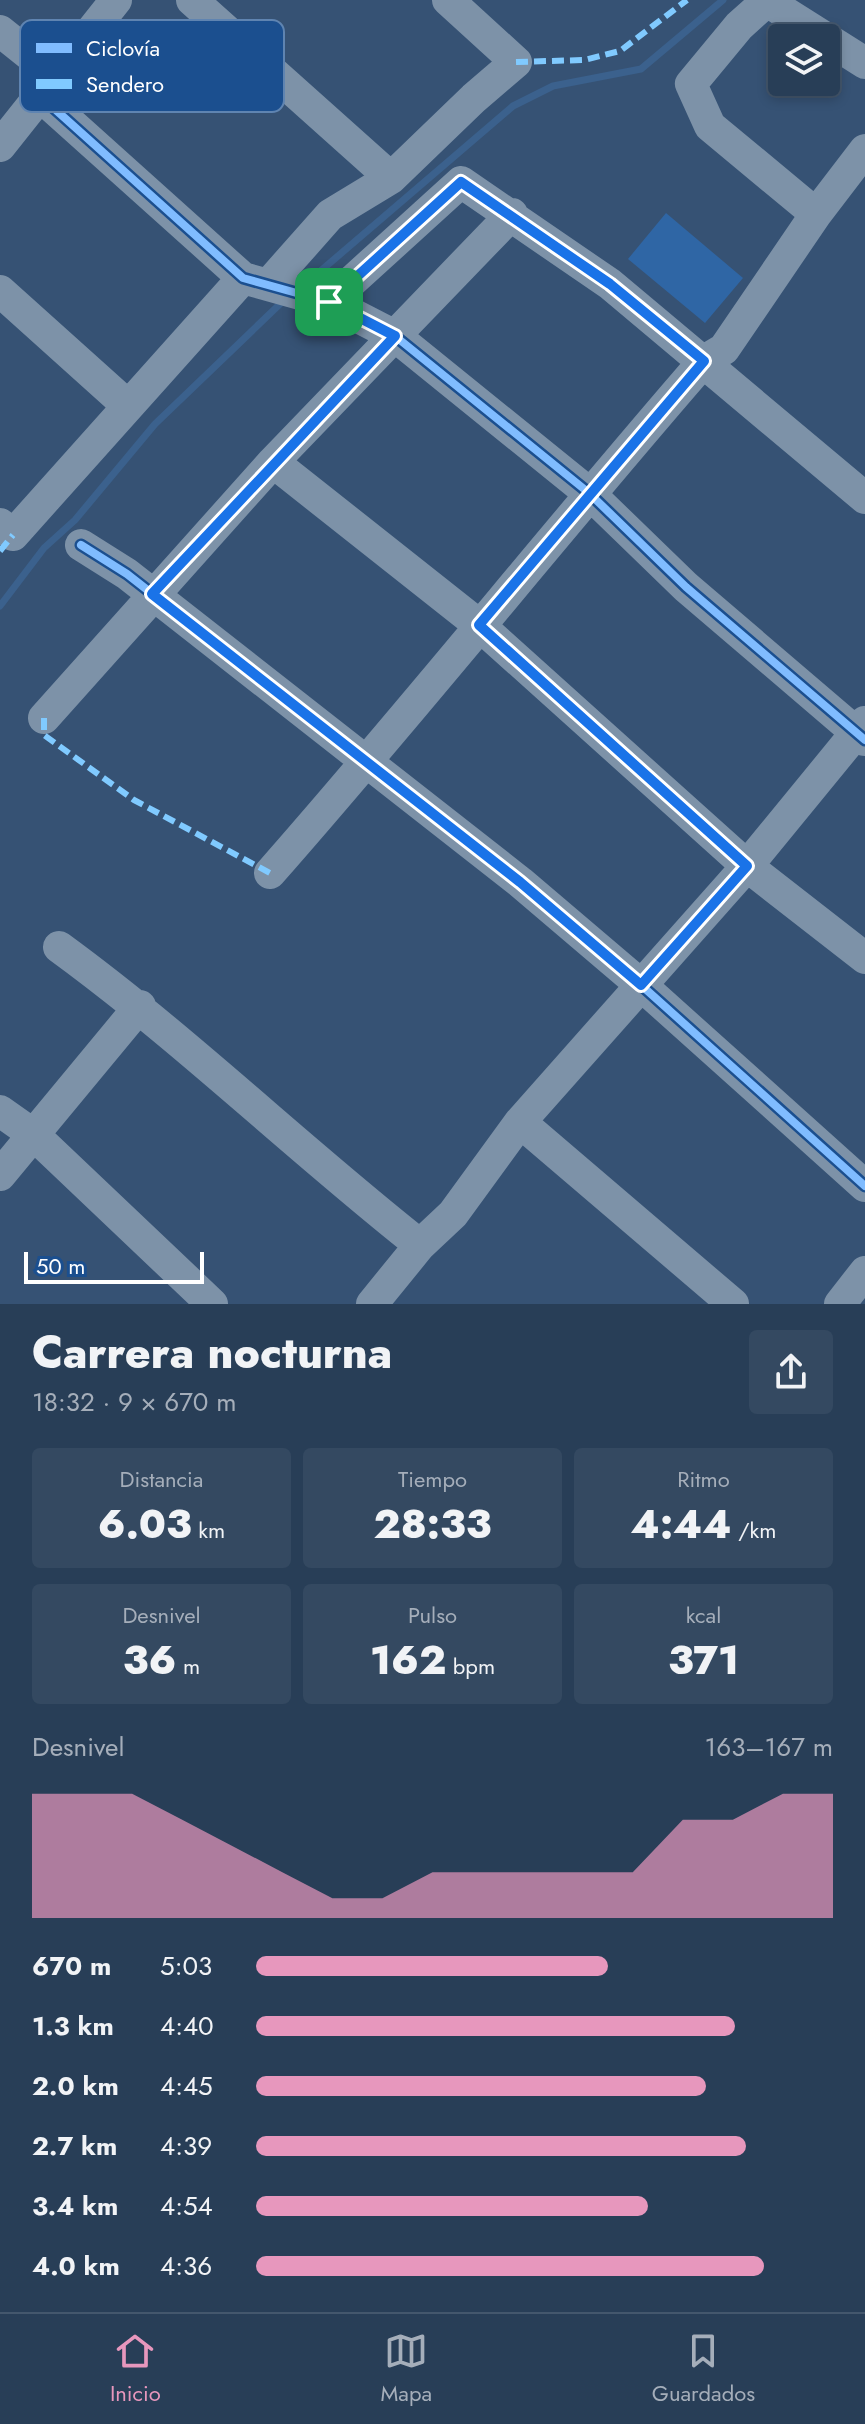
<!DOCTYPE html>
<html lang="es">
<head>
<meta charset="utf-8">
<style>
	:root { --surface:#283e57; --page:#344961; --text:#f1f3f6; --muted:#a5aeba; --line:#44576d; --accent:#e797bd }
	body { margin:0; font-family:Jost,sans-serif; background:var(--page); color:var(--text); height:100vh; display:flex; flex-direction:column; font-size:30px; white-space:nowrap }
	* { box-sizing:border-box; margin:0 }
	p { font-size:26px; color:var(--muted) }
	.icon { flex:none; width:44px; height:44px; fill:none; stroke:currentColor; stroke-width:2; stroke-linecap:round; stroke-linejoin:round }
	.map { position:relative; height:1304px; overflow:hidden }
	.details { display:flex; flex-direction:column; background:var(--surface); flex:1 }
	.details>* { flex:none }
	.tools { position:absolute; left:768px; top:24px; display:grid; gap:16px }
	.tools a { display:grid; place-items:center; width:72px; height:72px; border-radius:8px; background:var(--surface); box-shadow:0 4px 12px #0003,0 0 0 2px var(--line); font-size:40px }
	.scale { position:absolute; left:24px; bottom:20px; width:180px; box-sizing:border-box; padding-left:8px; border:4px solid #fff; border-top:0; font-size:22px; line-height:28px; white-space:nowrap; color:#fff; -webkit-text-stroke:6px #1b4f8f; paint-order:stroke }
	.pin { position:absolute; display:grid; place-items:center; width:68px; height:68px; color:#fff; margin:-34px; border-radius:16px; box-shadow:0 4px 12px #0006 }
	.round { display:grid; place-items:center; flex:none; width:84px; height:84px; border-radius:8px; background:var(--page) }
	.headline { display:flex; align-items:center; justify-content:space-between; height:136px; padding:0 32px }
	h1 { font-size:44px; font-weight:800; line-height:60px }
	.figures { display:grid; grid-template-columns:repeat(3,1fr); gap:12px; height:136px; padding:8px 32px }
	.figures div { display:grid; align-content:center; border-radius:8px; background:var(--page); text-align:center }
	.figures b { font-size:40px; font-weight:800 }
	.figures small { font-size:22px; font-weight:400 }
	.figures p { font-size:22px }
	.chart { height:224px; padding:16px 32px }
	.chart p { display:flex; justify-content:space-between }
	.chart svg { width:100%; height:144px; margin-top:8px; fill:var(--accent); opacity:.7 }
	ul { padding:0 32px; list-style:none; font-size:26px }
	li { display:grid; grid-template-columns:128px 96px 1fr; align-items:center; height:60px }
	li i { height:20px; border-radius:10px; background:var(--accent) }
	.tab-bar { display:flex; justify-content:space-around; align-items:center; height:112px; border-top:2px solid var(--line); background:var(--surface); font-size:22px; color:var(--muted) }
	.tab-bar a { display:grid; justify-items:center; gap:4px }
	.tab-bar .current { color:var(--accent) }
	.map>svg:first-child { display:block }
</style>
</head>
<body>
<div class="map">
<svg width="865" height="1304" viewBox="0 0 865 1304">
	<rect width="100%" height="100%" fill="#365274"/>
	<path fill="#2f66a5" d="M666,213L743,278L705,323L628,259Z"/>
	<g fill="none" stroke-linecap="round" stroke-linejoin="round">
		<path stroke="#3b618d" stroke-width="7" d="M310,280L513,106L553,86L641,69L723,0
			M0,606L44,548L75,520L155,424L280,304"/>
		<path stroke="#7d92a8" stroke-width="32" d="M192,0L391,178
			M768,0L739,26L691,84L710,126L816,214
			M767,1L865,63
			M0,31L55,75
			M38,94L243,278L329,302L395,336L589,493L686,587L865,740
			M0,146L116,0
			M268,285L330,215L391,178L474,98L516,62L448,0
			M0,291L128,406
			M329,302L461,182L610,284L865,498
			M273,462L479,625L747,866L865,958
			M0,524L13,535L243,278
			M81,545L127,574L520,882L641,985L865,1186
			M44,718L273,462L512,214
			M270,873C418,705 557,530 704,361L724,349L816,214L865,150
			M59,947C185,1039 297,1148 420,1245
			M0,1111L34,1135L212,1304
			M520,1122L733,1304
			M0,1175L140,1006
			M372,1304L420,1245L453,1214L520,1122L747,866L865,722
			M840,1304L865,1272"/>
		<path stroke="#80caff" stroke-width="6" stroke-dasharray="12 6" stroke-linecap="butt" d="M516,62L584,60L620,51L687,0
			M0,551L13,535
			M44,718V735L134,800L270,873"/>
		<defs>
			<path id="cycleway" d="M38,94L243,278L329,302L395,336L589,493L686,587L865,740
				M81,545L127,574L520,882L641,985L865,1186"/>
		</defs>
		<use href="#cycleway" stroke="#1b4f8f" stroke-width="13"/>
		<use href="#cycleway" stroke="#80bcff" stroke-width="8"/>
	</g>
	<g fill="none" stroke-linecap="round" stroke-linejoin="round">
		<defs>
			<path id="route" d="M461,182L610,284L704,361L479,625L747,866L641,985L520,882L152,594L395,336L329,302Z"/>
		</defs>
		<use href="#route" stroke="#fff" stroke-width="16"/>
		<use href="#route" stroke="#1a73e8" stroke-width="10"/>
	</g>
	<rect x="20" y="20" width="264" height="92" rx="12" fill="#1b4f8f" stroke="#5f84b1" stroke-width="2"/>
	<rect x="36" y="43" width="36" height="10" fill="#80bcff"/>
	<rect x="36" y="79" width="36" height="10" fill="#80caff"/>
	<g font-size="22" fill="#fff">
		<text x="86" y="56">Ciclovía</text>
		<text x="86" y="92">Sendero</text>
	</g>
</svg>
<div class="tools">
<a><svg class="icon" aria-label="layers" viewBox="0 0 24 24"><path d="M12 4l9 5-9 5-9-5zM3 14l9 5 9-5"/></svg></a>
</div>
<div class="scale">50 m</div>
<div class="pin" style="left:329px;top:302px;background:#1e9e55"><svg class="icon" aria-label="arrive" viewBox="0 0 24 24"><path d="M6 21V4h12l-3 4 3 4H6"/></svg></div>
</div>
<section class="details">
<div class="headline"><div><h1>Carrera nocturna</h1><p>18:32 · 9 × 670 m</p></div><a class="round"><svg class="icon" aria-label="share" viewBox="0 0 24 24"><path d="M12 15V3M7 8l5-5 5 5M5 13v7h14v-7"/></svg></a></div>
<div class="figures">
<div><p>Distancia</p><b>6.03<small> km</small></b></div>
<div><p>Tiempo</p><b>28:33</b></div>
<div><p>Ritmo</p><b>4:44<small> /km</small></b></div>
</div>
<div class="figures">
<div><p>Desnivel</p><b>36<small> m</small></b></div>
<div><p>Pulso</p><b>162<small> bpm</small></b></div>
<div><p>kcal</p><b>371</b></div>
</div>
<div class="chart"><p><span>Desnivel</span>163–167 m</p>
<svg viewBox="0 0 160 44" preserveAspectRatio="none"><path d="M0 44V6L10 6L20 6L30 14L40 22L50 30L60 38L70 38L80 30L90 30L100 30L110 30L120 30L130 14L140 14L150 6L160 6V44z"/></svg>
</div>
<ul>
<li><b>670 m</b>5:03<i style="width:61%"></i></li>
<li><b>1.3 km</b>4:40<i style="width:83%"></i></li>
<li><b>2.0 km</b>4:45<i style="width:78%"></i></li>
<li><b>2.7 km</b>4:39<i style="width:85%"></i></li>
<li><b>3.4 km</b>4:54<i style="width:68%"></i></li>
<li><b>4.0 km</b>4:36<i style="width:88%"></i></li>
</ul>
</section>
<nav class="tab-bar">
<a class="current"><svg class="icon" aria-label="home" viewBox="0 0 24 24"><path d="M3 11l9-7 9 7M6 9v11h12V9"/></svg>Inicio</a>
<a><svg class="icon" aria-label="map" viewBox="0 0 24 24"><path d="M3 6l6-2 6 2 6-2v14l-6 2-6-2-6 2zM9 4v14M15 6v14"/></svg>Mapa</a>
<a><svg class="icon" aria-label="saved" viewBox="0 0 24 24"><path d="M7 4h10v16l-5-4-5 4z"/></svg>Guardados</a>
</nav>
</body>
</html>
